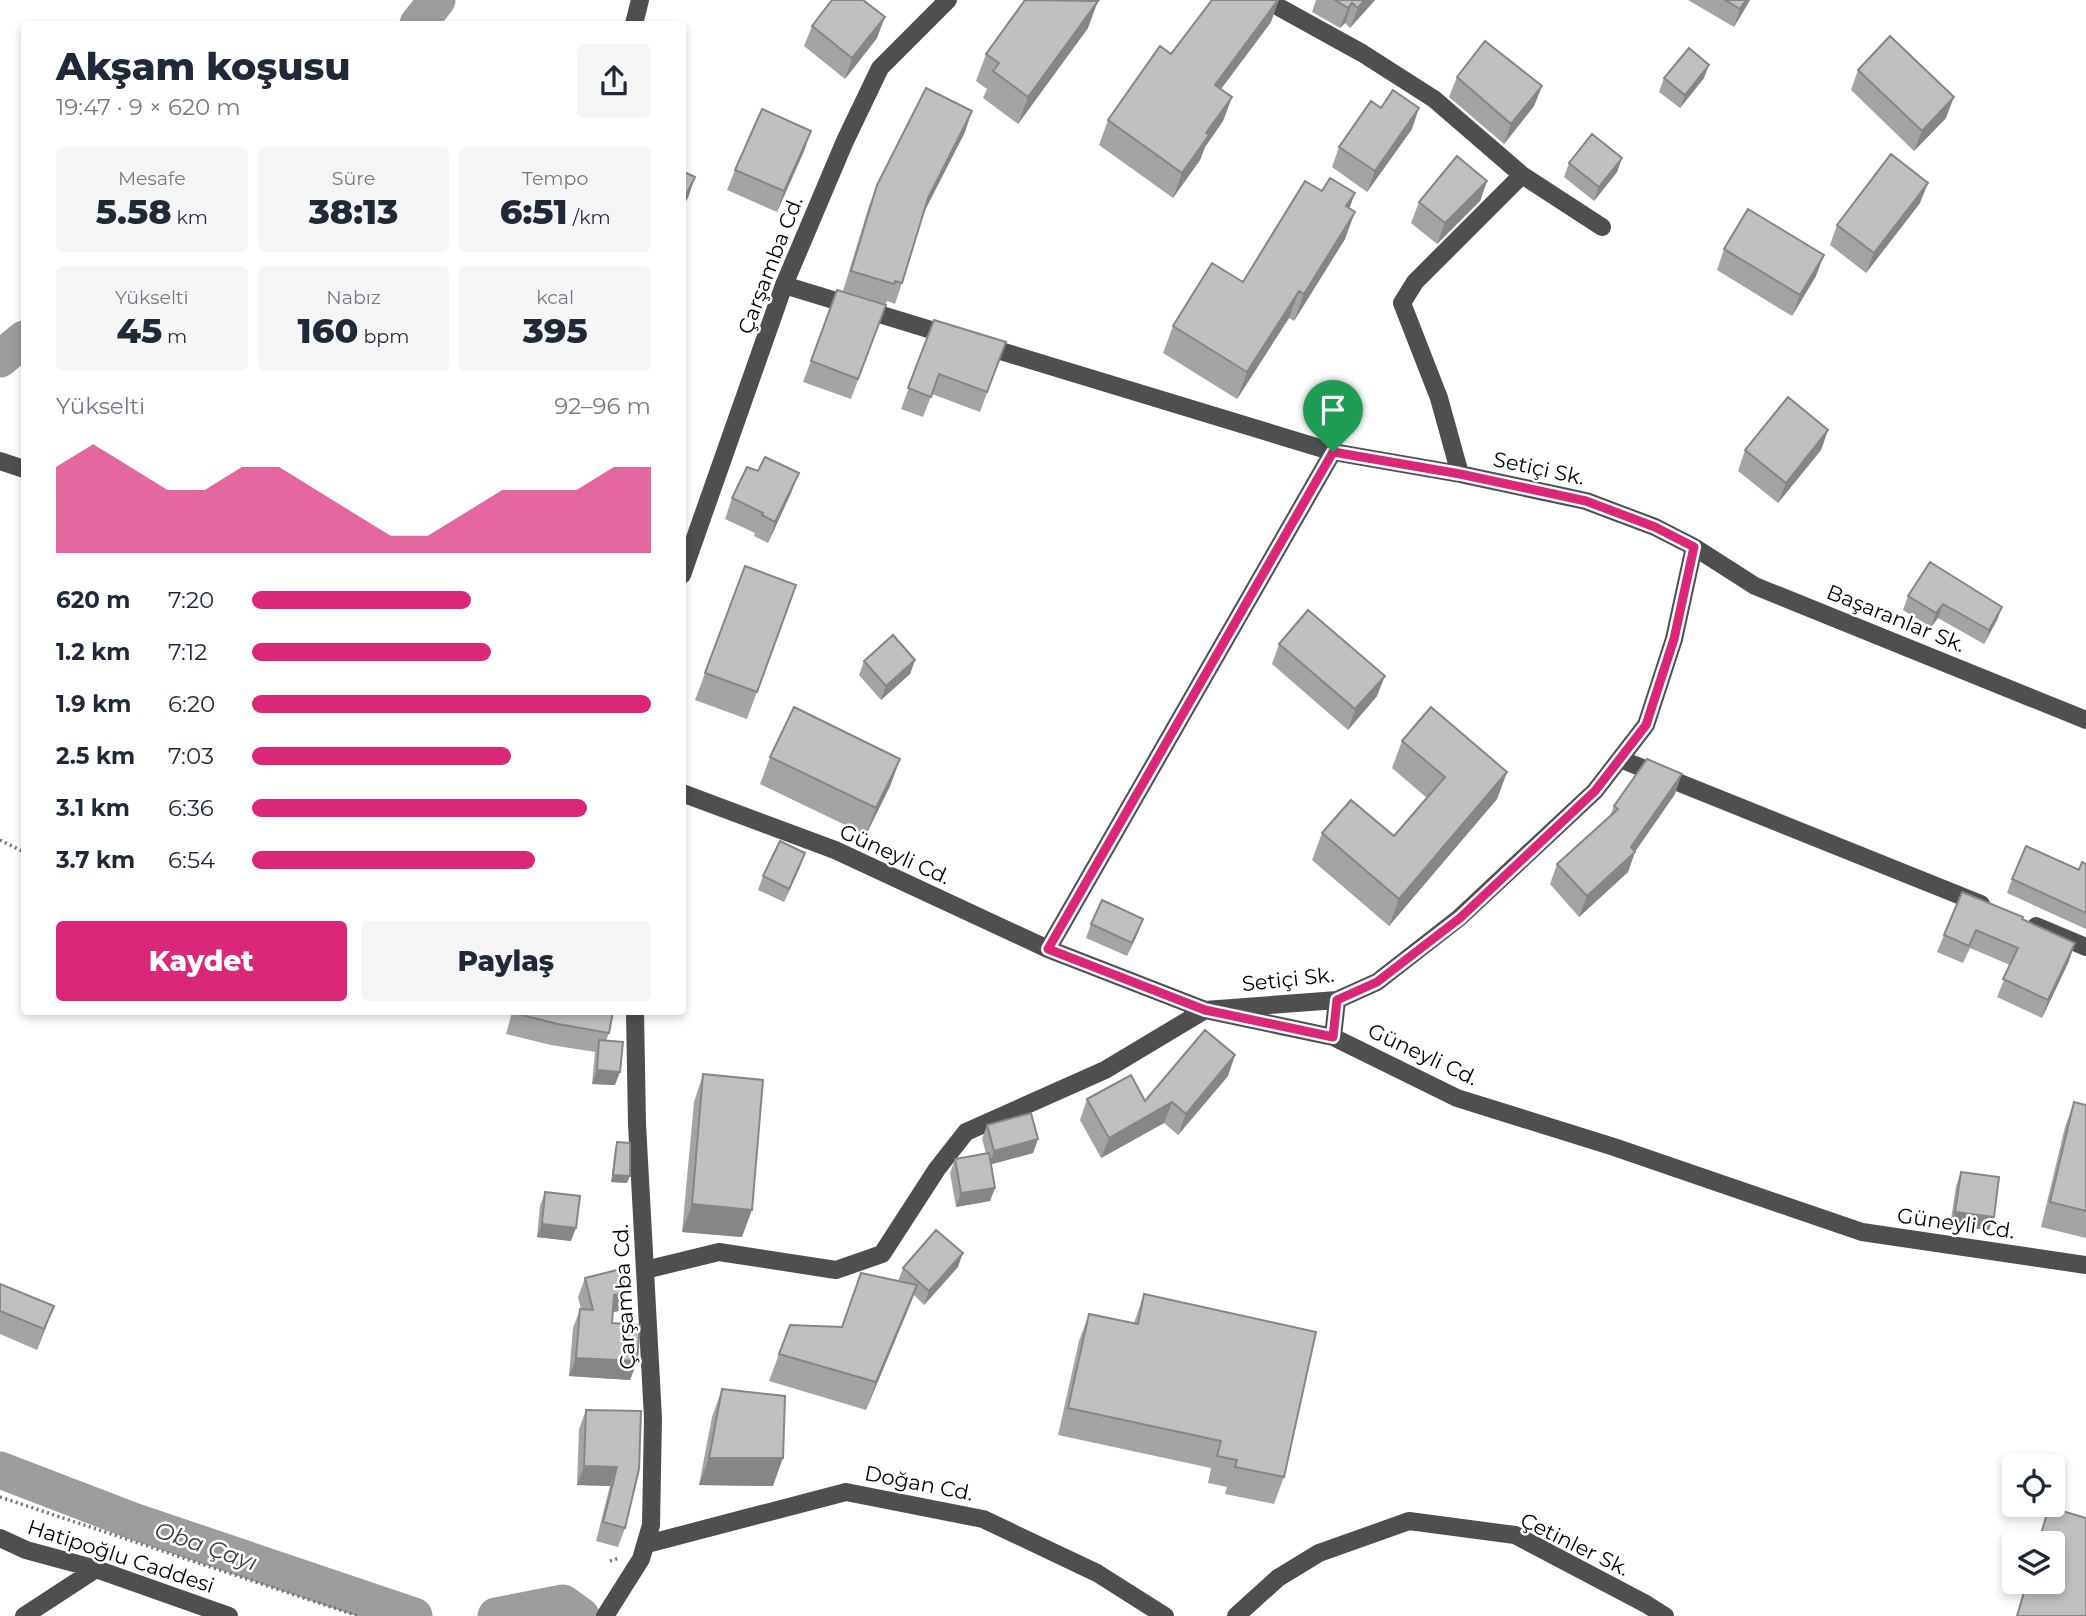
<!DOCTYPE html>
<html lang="tr">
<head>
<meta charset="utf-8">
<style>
	:root { --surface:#fff; --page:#f6f6f7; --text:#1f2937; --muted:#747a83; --accent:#db2777 }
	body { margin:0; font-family:Montserrat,sans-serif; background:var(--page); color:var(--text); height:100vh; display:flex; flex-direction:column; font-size:26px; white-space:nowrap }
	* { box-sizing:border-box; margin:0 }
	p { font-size:23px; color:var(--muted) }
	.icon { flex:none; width:38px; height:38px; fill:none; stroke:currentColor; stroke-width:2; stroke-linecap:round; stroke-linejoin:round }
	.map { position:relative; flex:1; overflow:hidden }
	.side { position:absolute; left:21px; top:21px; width:665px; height:994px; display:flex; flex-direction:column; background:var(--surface); border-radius:7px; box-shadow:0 4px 10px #0003 }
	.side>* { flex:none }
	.tools { position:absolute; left:2002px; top:1454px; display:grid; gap:14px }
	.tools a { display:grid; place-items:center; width:63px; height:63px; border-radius:7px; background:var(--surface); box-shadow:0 4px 10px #0003; font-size:35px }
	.pin { position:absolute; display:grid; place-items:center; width:60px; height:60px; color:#fff; margin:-72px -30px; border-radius:50% 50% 50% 0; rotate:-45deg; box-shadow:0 0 7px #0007 }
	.pin .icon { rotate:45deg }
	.round { display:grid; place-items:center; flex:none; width:74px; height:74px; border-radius:7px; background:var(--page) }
	.summary { display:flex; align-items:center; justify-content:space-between; height:119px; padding:0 35px }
	h1 { font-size:38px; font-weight:800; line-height:52px }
	.stats { display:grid; grid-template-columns:repeat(3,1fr); gap:10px; height:119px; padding:7px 35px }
	.stats div { display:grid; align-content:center; border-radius:7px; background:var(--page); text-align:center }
	.stats b { font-size:35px; font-weight:800 }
	.stats small { font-size:19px; font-weight:400 }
	.stats p { font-size:19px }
	.chart { height:196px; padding:14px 35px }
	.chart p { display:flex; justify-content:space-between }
	.chart svg { width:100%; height:126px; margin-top:7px; fill:var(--accent); opacity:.7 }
	.cta { display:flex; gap:14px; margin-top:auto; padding:14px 35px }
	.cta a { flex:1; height:80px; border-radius:7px; background:var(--accent); color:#fff; font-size:28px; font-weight:800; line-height:80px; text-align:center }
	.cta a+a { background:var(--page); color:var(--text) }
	ul { padding:0 35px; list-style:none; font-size:23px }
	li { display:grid; grid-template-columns:112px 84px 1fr; align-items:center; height:52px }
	li i { height:18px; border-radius:9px; background:var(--accent) }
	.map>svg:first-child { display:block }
</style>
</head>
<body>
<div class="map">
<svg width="2086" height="1616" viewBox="0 0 2086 1616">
	<rect width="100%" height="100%" fill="#fff"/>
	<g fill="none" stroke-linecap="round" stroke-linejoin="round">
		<path stroke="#9d9d9d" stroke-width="37" d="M418,24L437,0
			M0,359L24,339
			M0,1470L133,1521L414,1616
			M496,1616L563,1603L581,1616"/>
		<path stroke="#717171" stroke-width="3.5" stroke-dasharray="2 3.5" stroke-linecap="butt" d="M0,840L24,852
			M0,1497L358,1616
			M610,1561L619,1558"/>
		<path stroke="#4f4f4f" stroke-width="18" d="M1266,0L1362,53L1434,99L1522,175L1602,227
			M634,24L640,0
			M784,285L951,336
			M0,461L24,469
			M1460,474L1439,398L1402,303L1415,282L1522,175
			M1694,547L1755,586L2086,720
			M682,575L784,285L845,141L880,68L948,0
			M1620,759L1981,904
			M682,793L835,850L1048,949L1205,1010L1333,1037L1457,1098L1614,1147L1862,1232L2086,1265
			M2036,926L2086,947
			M1048,949L1333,452
			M1333,1037L1337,1000
			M645,1270L719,1252L836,1270L882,1254L937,1169L966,1132L1105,1070L1205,1010L1337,1000L1377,982L1459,918L1595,791L1646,725L1674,639L1694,547L1655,527L1586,501L1460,474L1333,452L981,345
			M0,1538L26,1550L96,1569L229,1616
			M647,1544L846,1492L983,1519L1097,1573L1165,1616
			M24,1616L96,1569
			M605,1616L641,1559L651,1525L653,1418L637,1124L635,1012
			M1236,1616L1278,1578L1319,1553L1409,1521L1515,1535L1646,1604L1665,1616"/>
	</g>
	<path fill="#a4a4a4" d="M1316,0H1375L1350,28L1345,23L1340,28L1312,12Z
		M1688,0H1750L1734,27Z
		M1271,22L1221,89L1232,97L1223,121L1205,147L1200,160L1173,198L1099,145L1108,120L1171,54Z
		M812,26L877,38L845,79L804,46Z
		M1088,28L1018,124L983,98L987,89L976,81L986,54Z
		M1858,70L1946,118L1914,151L1851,90Z
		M1457,77L1542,86L1534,106L1504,144L1449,97Z
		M1664,78H1704L1680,108L1659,92Z
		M1412,129L1367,192L1332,167L1339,147Z
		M811,131L804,151L777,212L727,190L735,170Z
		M965,132L924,212L902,283L895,304L887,301L886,304L843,291L869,206L877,185Z
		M1622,158L1617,172L1594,201L1564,177L1569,163Z
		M1487,181L1480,201L1437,244L1411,223L1419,202Z
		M1322,191L1355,193L1349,208L1345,239L1294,321L1289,318L1237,399L1163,353L1173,326L1243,282Z
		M1920,203L1866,273L1830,245L1837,225Z
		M1724,249L1816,276L1792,316L1717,270Z
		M837,290L886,305L851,399L803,382Z
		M934,320L1006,342L980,412L932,394L923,417L901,409Z
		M1828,430L1821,450L1778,503L1738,471L1745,450Z
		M758,471L799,473L791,493L768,543L754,536L755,533L725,519L732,498Z
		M745,566L796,585L747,719L695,700Z
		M1908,596L2002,607L1997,620L1984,644L1938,618L1931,627L1903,610Z
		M1279,644L1377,696L1348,730L1272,664Z
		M915,660L910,674L881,700L859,675L864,661Z
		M1402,741L1507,772L1497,799L1389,926L1312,860L1322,833L1394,836L1427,798L1392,768Z
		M770,757L900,759L890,786L866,835L760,784Z
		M1675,794L1635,852L1628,872L1579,917L1550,884L1557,864L1610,816L1614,806Z
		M2086,864V929L2007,893L2012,879L2079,870Z
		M800,867L784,902L758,890L763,876Z
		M1143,919L1127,956L1086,938L1091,924Z
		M2022,919L2069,961L2042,1018L1997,997L2010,965L1970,948L1963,963L1937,952L1944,935Z
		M512,1012H613L609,1033L606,1041L615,1085L592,1084L595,1052L551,1045L506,1034Z
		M703,1074L742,1237L682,1232L694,1102Z
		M1228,1076L1178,1135L1164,1123L1101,1158L1080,1120L1087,1099L1145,1101Z
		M2074,1102L2086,1105V1238L2041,1227L2065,1127Z
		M987,1125L1038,1139L1033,1153L991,1164L995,1188L990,1201L956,1207L950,1173L955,1159L986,1153L982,1139Z
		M617,1142L627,1183L611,1182L615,1149Z
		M1961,1172L1989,1230L1950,1226L1956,1186Z
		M545,1192L571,1241L537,1237L540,1206Z
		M958,1267L924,1305L914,1295L866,1410L769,1381L779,1354L842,1327L898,1281L903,1268Z
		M585,1278L619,1311L612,1312V1323L637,1361L630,1380L569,1376L573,1328L580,1309H581L578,1297Z
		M0,1284L46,1327L37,1350L0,1334Z
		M1144,1294L1284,1477L1274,1504L1225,1494L1227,1487L1208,1483L1211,1468L1058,1435L1079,1341L1089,1314L1134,1323Z
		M722,1389L773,1486L699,1485L712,1417Z
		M586,1410L641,1411L625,1528L618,1547L596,1541L610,1486L577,1485L579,1429Z"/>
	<path fill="#868686" d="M1278,0H1279L1271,22L1206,109L1215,85Z
		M1364,0H1375L1350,28L1358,8Z
		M1746,0H1750L1734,27L1740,9Z
		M1098,1L1088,28L1018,124L1028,97Z
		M1352,3L1345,23L1340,28L1348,8Z
		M885,17L877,38L845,79L852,58Z
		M1709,65L1704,78L1680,108L1685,95Z
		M1542,86L1534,106L1504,144L1511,124Z
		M1232,97L1223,121L1205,147L1200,160L1173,198L1182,173L1206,133Z
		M1954,97L1946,118L1914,151L1922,131Z
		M1419,108L1412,129L1367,192L1375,171Z
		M972,111L965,132L921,218L928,198Z
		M811,131L804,151L777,212L784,191Z
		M1622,158L1617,172L1594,201L1599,187Z
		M695,177L688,198L682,208V203Z
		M1487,181L1480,201L1437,244L1445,223Z
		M1928,183L1920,203L1866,273L1874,253Z
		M1355,193L1345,220L1346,206Z
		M1355,212L1345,239L1294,321L1304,294Z
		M1824,255L1816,276L1792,316L1800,295Z
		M1299,291L1289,318L1237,399L1247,372Z
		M1828,430L1821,450L1778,503L1786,483Z
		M799,473L791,493L768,543L775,522Z
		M1943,604L1938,618L1931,627L1936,613Z
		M2002,607L1997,620L1984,644L1989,630Z
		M915,660L910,674L881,700L886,686Z
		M1385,676L1377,696L1348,730L1355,709Z
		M900,759L890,786L866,835L876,808Z
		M1507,772L1497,799L1389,926L1399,899Z
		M1682,774L1675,794L1634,853L1635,852L1628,872L1579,917L1587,896L1631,847Z
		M805,853L800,867L784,902L789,889Z
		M1143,919L1138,933L1127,956L1132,943Z
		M2075,943L2069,961L2042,1018L2048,1000Z
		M1235,1055L1228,1076L1178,1135L1186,1114Z
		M597,1070L620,1072L615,1085L592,1084Z
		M1172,1102L1164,1123L1101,1158L1109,1138Z
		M1038,1139L1033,1153L989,1165L994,1151Z
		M613,1175L630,1176L627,1183L611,1182Z
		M995,1188L990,1201L956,1207L961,1193Z
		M692,1204L752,1210L742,1237L682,1232Z
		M1955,1212L1994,1217L1989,1230L1950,1226Z
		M542,1224L576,1228L571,1241L537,1237Z
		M963,1253L958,1267L924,1305L929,1291Z
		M917,1285L907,1312L866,1410L876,1382Z
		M626,1292L619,1311L607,1313L614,1295Z
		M54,1306L46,1327L37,1350L44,1329Z
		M576,1358L637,1361L630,1380L569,1376Z
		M709,1458H783L773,1486L699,1485Z
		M584,1466L617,1467L610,1486L577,1485Z"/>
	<path fill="#bfbfbf" stroke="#868686" stroke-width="2" d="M832,0H863L885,17L852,58L812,26Z
		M1025,0L1098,1L1028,97L993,71L999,63L986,54Z
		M1212,0H1278L1215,85L1232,97L1206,133L1209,135L1182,173L1108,120L1160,46L1171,54Z
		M1335,0H1364L1358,8L1352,3L1348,8Z
		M1725,0H1746L1740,9Z
		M1890,36L1954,97L1922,131L1858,70Z
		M1485,41L1542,86L1511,124L1457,77Z
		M1689,48L1709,65L1685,95L1664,78Z
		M926,88L972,111L928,198L902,283L895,281L894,284L851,271L877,185Z
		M1393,90L1419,108L1375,171L1339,147L1371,101L1381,108Z
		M762,109L811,131L784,191L735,170Z
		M1592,134L1622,158L1599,187L1569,163Z
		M1891,154L1928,183L1874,253L1837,225Z
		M1457,156L1487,181L1445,223L1419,202Z
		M682,171L695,177L682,203Z
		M1330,178L1355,193L1346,206L1355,212L1304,294L1299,291L1247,372L1173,326L1212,263L1243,282L1305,181L1322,191Z
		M1748,209L1824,255L1800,295L1724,249Z
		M837,290L886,305L858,379L811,361Z
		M934,320L1006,342L987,392L939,374L931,397L908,388Z
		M1788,397L1828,430L1786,483L1745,450Z
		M765,457L799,473L775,522L762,515L763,513L732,498L747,467L758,471Z
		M1930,562L2002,607L1989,630L1943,604L1936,613L1908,596Z
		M745,566L796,585L757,692L705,673Z
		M1308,610L1385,676L1355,709L1279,644Z
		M893,635L915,660L886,686L864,661Z
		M794,707L900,759L876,808L770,757Z
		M1431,707L1507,772L1399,899L1322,833L1351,800L1394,836L1445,777L1402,741Z
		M1647,759L1682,774L1631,847L1635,852L1587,896L1557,864L1618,809L1614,806Z
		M780,841L805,853L789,889L763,876Z
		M2026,846L2079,870L2082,862L2086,864V913L2012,879Z
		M1962,892L2023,917L2022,919L2075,943L2048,1000L2003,979L2018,948L1976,930L1969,946L1944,935Z
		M1102,900L1143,919L1132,943L1091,924Z
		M514,1012H613L609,1033L558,1024L514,1013Z
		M1205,1030L1235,1055L1186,1114L1172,1102L1109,1138L1087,1099L1131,1075L1145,1101Z
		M599,1040L623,1042L620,1072L597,1070Z
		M703,1074L763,1080L752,1210L692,1204Z
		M2074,1102L2086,1105V1211L2050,1202Z
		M1031,1113L1038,1139L994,1151L987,1125Z
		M617,1142L630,1143V1176L613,1175Z
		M989,1153L995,1188L961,1193L955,1159Z
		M1961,1172L1999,1177L1994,1217L1955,1212Z
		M545,1192L580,1196L576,1228L542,1224Z
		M936,1230L963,1253L929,1291L903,1268Z
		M621,1269L626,1292L614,1295L612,1323L640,1325L637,1361L576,1358L580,1309L593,1310L585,1278Z
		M861,1273L917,1285L876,1382L779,1354L790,1325L842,1327Z
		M0,1284L54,1306L44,1329L0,1311Z
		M1144,1294L1316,1332L1284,1477L1235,1467L1237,1460L1217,1456L1221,1441L1068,1408L1089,1314L1138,1324Z
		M722,1389L785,1396L783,1458H709Z
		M586,1410L641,1411L639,1469L625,1528L603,1522L617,1467L584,1466Z
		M2049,1507L2086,1518V1616H2017L2027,1582H2053V1544H2038Z"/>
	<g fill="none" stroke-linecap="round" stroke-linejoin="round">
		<defs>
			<path id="route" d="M1333,452L1460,474L1586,501L1655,527L1694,547L1674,639L1646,725L1595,791L1460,918L1377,982L1337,1000L1333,1037L1205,1010L1048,949Z"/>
		</defs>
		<use href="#route" stroke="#fff" stroke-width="14"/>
		<use href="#route" stroke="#db2777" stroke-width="9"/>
	</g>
	<g text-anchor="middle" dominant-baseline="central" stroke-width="5" stroke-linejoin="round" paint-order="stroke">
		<g font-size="21" fill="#000" stroke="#fff">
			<text transform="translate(770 265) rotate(-69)">Çarşamba Cd.</text>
			<text transform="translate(1539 468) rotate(12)">Setiçi Sk.</text>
			<text transform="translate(1896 618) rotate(22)">Başaranlar Sk.</text>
			<text transform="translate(895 854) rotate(24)">Güneyli Cd.</text>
			<text transform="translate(1288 979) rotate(-6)">Setiçi Sk.</text>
			<text transform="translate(1423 1054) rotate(25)">Güneyli Cd.</text>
			<text transform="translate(1956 1223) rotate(8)">Güneyli Cd.</text>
			<text transform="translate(624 1297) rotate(-93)">Çarşamba Cd.</text>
			<text transform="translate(919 1483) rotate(11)">Doğan Cd.</text>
			<text transform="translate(1575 1544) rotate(26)">Çetinler Sk.</text>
			<text transform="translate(121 1556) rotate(18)">Hatipoğlu Caddesi</text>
		</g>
		<g font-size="23" font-style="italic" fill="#3e3e3e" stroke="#fff">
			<text transform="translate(206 1546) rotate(19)">Oba Çayı</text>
		</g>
	</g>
</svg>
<div class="tools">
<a><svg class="icon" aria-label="locate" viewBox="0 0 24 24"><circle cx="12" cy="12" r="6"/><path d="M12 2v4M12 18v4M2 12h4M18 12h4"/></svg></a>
<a><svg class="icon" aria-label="layers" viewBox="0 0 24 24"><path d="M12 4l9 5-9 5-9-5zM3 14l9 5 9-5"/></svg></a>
</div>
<div class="pin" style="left:1333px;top:452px;background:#1e9e55"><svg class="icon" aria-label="arrive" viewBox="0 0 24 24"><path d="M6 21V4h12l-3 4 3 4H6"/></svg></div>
<section class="side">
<div class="summary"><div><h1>Akşam koşusu</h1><p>19:47 · 9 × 620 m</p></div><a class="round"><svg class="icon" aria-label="share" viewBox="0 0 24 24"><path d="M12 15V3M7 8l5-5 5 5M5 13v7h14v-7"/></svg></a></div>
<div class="stats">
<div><p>Mesafe</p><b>5.58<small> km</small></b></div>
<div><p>Süre</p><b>38:13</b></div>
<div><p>Tempo</p><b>6:51<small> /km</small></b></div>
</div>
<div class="stats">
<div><p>Yükselti</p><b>45<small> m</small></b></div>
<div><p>Nabız</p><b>160<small> bpm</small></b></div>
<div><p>kcal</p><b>395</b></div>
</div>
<div class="chart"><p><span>Yükselti</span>92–96 m</p>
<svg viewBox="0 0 160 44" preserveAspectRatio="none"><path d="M0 44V14L10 6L20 14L30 22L40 22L50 14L60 14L70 22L80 30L90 38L100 38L110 30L120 22L130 22L140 22L150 14L160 14V44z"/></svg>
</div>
<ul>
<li><b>620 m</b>7:20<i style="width:55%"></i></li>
<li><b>1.2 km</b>7:12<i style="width:60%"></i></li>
<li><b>1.9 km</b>6:20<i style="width:100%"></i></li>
<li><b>2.5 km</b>7:03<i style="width:65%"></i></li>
<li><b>3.1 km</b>6:36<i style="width:84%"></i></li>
<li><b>3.7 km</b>6:54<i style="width:71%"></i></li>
</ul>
<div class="cta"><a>Kaydet</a><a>Paylaş</a></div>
</section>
</div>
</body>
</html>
